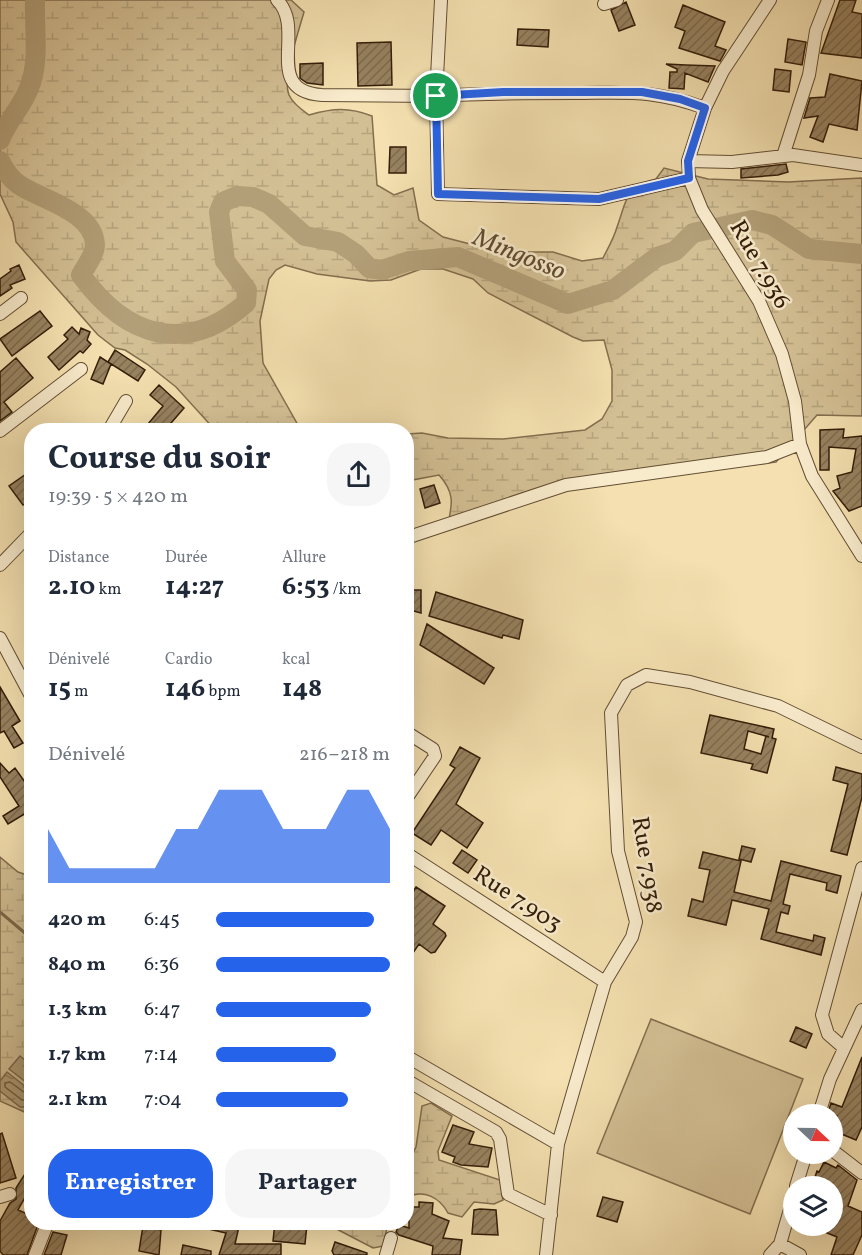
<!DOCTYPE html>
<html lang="fr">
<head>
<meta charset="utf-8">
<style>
	:root { --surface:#fff; --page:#f6f6f7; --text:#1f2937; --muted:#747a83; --accent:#2563eb }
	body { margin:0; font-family:Vollkorn,serif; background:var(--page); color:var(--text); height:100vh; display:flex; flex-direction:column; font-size:22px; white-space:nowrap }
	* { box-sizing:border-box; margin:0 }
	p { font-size:20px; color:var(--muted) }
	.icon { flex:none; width:33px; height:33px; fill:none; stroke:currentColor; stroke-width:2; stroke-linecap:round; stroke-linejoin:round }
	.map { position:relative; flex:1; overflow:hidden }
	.drawer { position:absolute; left:24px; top:423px; width:390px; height:807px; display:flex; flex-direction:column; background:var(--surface); border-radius:24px; box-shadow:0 6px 24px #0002 }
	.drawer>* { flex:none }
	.needle { width:39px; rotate:112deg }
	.tools { position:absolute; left:783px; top:1104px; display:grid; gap:12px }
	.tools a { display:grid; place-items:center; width:60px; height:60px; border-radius:50%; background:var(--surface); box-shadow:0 6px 24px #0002; font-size:30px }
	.pin { position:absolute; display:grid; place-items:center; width:51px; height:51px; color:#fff; margin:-26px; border:3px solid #fff; border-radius:50%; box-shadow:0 2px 6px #0007 }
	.round { display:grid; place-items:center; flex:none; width:63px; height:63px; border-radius:24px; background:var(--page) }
	.overview { display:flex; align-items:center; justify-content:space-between; height:102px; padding:0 24px }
	h1 { font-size:33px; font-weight:700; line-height:45px }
	.figures { display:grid; grid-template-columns:repeat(3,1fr); gap:9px; height:102px; padding:6px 24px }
	.figures div { display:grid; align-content:center }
	.figures b { font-size:26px; font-weight:700 }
	.figures small { font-size:16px; font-weight:400 }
	.figures p { font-size:16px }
	.chart { height:168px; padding:12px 24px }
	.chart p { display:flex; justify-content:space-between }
	.chart svg { width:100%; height:108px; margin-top:6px; fill:var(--accent); opacity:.7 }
	.cta { display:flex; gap:12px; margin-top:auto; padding:12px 24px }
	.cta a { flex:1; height:69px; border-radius:24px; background:var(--accent); color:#fff; font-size:24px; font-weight:700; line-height:69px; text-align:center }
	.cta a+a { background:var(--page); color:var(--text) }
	ul { padding:0 24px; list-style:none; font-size:20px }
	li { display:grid; grid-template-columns:96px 72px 1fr; align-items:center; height:45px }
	li i { height:15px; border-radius:8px; background:var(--accent) }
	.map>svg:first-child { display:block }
</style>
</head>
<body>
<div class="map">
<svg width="862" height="1255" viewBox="0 0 862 1255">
	<defs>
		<pattern id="wetland-marsh" width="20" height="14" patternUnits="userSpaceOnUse" patternTransform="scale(1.5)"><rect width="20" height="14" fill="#d3bf94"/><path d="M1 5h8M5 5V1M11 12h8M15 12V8" fill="none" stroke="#b6a47e"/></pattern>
		<pattern id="water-ripples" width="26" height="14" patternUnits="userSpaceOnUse" patternTransform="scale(1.5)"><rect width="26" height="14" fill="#b29e77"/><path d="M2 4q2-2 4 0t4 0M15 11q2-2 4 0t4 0" fill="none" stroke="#918060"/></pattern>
		<pattern id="building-hatch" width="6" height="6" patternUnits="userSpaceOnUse" patternTransform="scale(1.5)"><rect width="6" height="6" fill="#978260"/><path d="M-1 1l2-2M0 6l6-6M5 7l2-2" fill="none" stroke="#7c6a4d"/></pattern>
	</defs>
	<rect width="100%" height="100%" fill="#f4e0b0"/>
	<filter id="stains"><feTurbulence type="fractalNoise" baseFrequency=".00333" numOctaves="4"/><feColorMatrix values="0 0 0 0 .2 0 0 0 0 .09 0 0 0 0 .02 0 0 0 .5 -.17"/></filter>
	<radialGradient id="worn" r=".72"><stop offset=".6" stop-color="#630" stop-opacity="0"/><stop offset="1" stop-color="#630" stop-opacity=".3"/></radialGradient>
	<path fill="url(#wetland-marsh)" stroke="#836e4e" stroke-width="1.5" d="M0,0H291L304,12C299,30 282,79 289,95C293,104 302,110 309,115C333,108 349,107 372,116L377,185L394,195L413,188L419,220L443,237L501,252H553L582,261L603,258C608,248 614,238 617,227C627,200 624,187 656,179L664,168L708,179L788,182L862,178V416L817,415L776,462L567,488L447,529C452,505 456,494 439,475L407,481V434L422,433L448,438L503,439L585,430L602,419L612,401V370L604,340L583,341L573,337L488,293L473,279L443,269H421L391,280L370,281L317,274L285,265L276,270L269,279L260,321L263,363L298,425L305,430H215L176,387L147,364L125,350L115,348L98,335L16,242L13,222L0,194Z
		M0,857L18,872L27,875L31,872V1115L0,1101Z
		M431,1103L452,1116L438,1151L439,1160L500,1180L503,1200L494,1204L474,1202L462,1217L448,1213C440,1198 423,1188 407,1198V1165L416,1147L422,1106Z
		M325,1223H388L383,1246L373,1248Z"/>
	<path fill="#d3bf94" stroke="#836e4e" stroke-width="1.5" d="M651,1019L803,1079L750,1214L597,1153Z"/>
	<path fill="url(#water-ripples)" stroke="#7f6a4b" stroke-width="1.5" d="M20,1056L31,1065V1086L9,1069Z
		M7,1072L31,1091V1107H20L0,1091V1081Z"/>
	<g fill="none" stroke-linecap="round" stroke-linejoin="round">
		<path stroke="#725e40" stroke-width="1.5" d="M10,1082L28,1095V1100H22L5,1087V1083Z"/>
		<path stroke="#7f6a4b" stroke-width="3" d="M0,912L32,939"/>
		<path stroke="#b29e77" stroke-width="20" d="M0,140C7,121 22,107 29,88C40,63 34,27 35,0
			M0,161C5,171 11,180 21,186C43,200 94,212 95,245C95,254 86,266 81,275C125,336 185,357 246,303L247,290L225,261L219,212L223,202L237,196L253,197L269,204L305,236L338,242L356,254L369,268L382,270L409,261L458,257L568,304L613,290L657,257L675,251L693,233L752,220L772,225L809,249L862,254"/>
	</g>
	<path fill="url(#building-hatch)" stroke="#331d09" stroke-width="1.5" fill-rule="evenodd" d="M840,0H856L852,12L862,14V58L821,53Z
		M626,2L635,25L619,31L611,10Z
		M683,5L725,22L715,46L726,50L720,61L679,48L685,31L675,27Z
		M518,29L549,30L548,47L517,45Z
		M788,39L806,42L802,65L785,62Z
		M391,42L392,85L358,86L357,43Z
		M323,63V85L307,83L300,78V64Z
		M666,64L686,65L715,66L708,82L685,73L684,89L669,88L670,72H677V69Z
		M775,69L791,71L789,92L773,90Z
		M830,74L862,81L857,130L829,124L823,142L810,137L818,116L804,118L810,98L825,97Z
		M390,147H406V173H389Z
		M786,164L788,172L778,175L741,178V169Z
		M19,265L25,279L10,285L12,288L0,296V279L11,271L10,269Z
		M40,311L52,326L12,356L0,339Z
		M72,327L79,334L81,328L90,332L87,340L91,344L83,353L80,351L59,370L48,357L68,339L64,335Z
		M115,350L145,370L138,381L108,362Z
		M100,357L111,364L103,384L91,379Z
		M16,358L33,378L4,402L12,412L0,421V372Z
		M159,385L184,408L165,430H143L163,406L150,395Z
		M844,429L843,438L862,436V506L849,511L833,491L840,488L837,476L852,472L856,449L829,447V470H820V430Z
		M32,470V499L23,505L9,486Z
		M434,485L440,503L425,508L420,489Z
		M406,590H421V613L406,609Z
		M436,592L523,620L519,639L503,635L502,638L429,616Z
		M427,624L494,668L484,684L420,645Z
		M0,687L20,721L12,726L23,743L14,748L4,731L0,733Z
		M710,715L774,729L772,738L776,739L767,773L751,769L753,764L701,753ZM748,731L769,737L766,736L761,754L744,749Z
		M460,747L480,758L456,804L483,823L467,848L441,830L431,845L412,833L455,768L450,765Z
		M0,763L9,773L15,768L32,792V824L26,813L8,824L3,816L19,806L0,777Z
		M836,767L862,774V797L847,855L831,851L848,784L833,780Z
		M742,846L755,849L751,862L739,859Z
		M462,850L477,860L468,873L453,863Z
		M703,852L741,861L734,892L771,901L781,861L841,876L837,893L826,890L827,883L790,874L783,904L790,906L788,914L781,912L776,932L813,941L814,935L825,938L821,955L761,939L769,909L732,900L726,925L688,916L692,899L703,902L710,870L699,868Z
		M416,887L445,906L433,924L445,933L446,936L435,952L431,953L419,944L406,963V902Z
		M796,1027L812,1034L806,1048L790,1041Z
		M862,1057V1127L856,1140L839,1133L832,1142V1126L837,1116L828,1113L831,1103L842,1107Z
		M453,1125L474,1132L469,1144L492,1148L488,1167L461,1165L453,1162L455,1157L442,1152Z
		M2,1133L16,1178L0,1183V1134Z
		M824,1162L836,1168L838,1165L857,1180L848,1206L862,1212V1235L853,1255H831L837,1237L810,1226H832V1186H812L817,1171L819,1172Z
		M32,1163V1185L18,1210L32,1216V1222H39L27,1255H3L0,1251V1221L10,1203L16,1199V1188Z
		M603,1197L623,1202L617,1222L597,1216Z
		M419,1202L433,1203L432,1214L449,1221L443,1238L462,1240L460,1255H432L433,1246L399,1235L396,1232L399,1225L409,1228V1207H419Z
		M480,1209L496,1210L498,1235L472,1234L474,1210Z
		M195,1222H240L235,1244H281V1255H219L226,1233L195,1226Z
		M275,1222L307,1224L305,1244L273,1241Z
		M143,1226L161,1230L159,1255L139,1251Z
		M53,1232L67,1235L61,1255H44Z
		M335,1242L367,1253V1255H334L332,1251Z
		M183,1245L211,1251V1255H181Z"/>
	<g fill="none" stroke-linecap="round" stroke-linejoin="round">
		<defs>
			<path id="minor" d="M277,0C307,29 261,91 322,95L436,96L438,194L599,199L689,178
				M441,0L436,96C482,93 528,93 574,93C627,93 653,89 705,108
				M770,0L723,71L705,108L688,161L689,178L702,210L759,301L782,354L795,401L800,444L812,476L862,556
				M604,4L617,0
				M783,156L809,75L816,31L828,0
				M688,161L732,162L793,155L862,165
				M0,314L21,298
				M109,430L126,401
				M0,431L81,369
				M406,538L566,485L767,457L800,444
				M0,565L32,532
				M0,638L32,698
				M406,732L433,749L435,756L406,799
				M406,853L605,982
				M844,1048L828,1034L822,1015L862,868
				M406,1056L558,1144
				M406,1080L496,1132L500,1139L508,1194L551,1215
				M819,1114L830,1079L862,1010
				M832,1150L862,1173
				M796,1186L806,1154
				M0,1197L10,1194
				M780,1244L800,1255
				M35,1255L48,1222
				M386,1255L391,1238
				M546,1255L558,1144L605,982L632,937L636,922L618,851L611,713L627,685L646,675L690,682L778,706L862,747
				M770,1255L780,1244L794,1196"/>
		</defs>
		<use href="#minor" stroke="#634e33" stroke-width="14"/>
		<use href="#minor" stroke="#f8ebcc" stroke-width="12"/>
	</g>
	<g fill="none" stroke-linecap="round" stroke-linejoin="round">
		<defs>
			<path id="route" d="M503,92H642L680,99L705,108L688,161L689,178L599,199L438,194L436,96Z"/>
		</defs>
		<use href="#route" stroke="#fff" stroke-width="12"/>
		<use href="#route" stroke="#2563eb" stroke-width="8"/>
	</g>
	<g text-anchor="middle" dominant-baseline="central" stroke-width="5" stroke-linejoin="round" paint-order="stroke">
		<g font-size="24" fill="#331d09" stroke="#f8ebcc">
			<text transform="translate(759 265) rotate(60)">Rue 7.936</text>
			<text transform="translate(646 865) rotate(81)">Rue 7.938</text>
			<text transform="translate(517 900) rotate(33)">Rue 7.903</text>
		</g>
		<g font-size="26" font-style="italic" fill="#5f4a30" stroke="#f8ebcc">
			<text transform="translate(519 255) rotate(22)">Mingosso</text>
		</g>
	</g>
	<rect width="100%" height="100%" filter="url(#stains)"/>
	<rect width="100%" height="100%" fill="url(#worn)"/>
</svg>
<div class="tools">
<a><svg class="needle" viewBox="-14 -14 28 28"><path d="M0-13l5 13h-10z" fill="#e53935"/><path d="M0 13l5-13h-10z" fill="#747a83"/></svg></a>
<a><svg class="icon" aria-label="layers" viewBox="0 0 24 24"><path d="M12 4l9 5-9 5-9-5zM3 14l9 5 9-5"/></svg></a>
</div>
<div class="pin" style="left:436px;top:96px;background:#1e9e55"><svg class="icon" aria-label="arrive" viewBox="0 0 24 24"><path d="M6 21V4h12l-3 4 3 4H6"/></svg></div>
<section class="drawer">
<div class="overview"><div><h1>Course du soir</h1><p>19:39 · 5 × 420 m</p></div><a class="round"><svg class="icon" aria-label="share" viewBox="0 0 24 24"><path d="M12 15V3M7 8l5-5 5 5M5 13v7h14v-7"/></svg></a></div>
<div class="figures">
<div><p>Distance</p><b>2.10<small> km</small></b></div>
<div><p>Durée</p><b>14:27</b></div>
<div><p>Allure</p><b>6:53<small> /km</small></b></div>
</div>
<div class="figures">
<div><p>Dénivelé</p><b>15<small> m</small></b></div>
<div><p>Cardio</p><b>146<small> bpm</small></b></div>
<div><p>kcal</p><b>148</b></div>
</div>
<div class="chart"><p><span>Dénivelé</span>216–218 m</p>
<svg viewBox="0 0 160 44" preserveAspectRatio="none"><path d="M0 44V22L10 38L20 38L30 38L40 38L50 38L60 22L70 22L80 6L90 6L100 6L110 22L120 22L130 22L140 6L150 6L160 22V44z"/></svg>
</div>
<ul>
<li><b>420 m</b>6:45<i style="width:91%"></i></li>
<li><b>840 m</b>6:36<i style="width:100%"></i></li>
<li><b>1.3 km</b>6:47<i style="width:89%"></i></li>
<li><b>1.7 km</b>7:14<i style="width:69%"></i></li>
<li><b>2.1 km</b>7:04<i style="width:76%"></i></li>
</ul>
<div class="cta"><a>Enregistrer</a><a>Partager</a></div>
</section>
</div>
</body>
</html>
